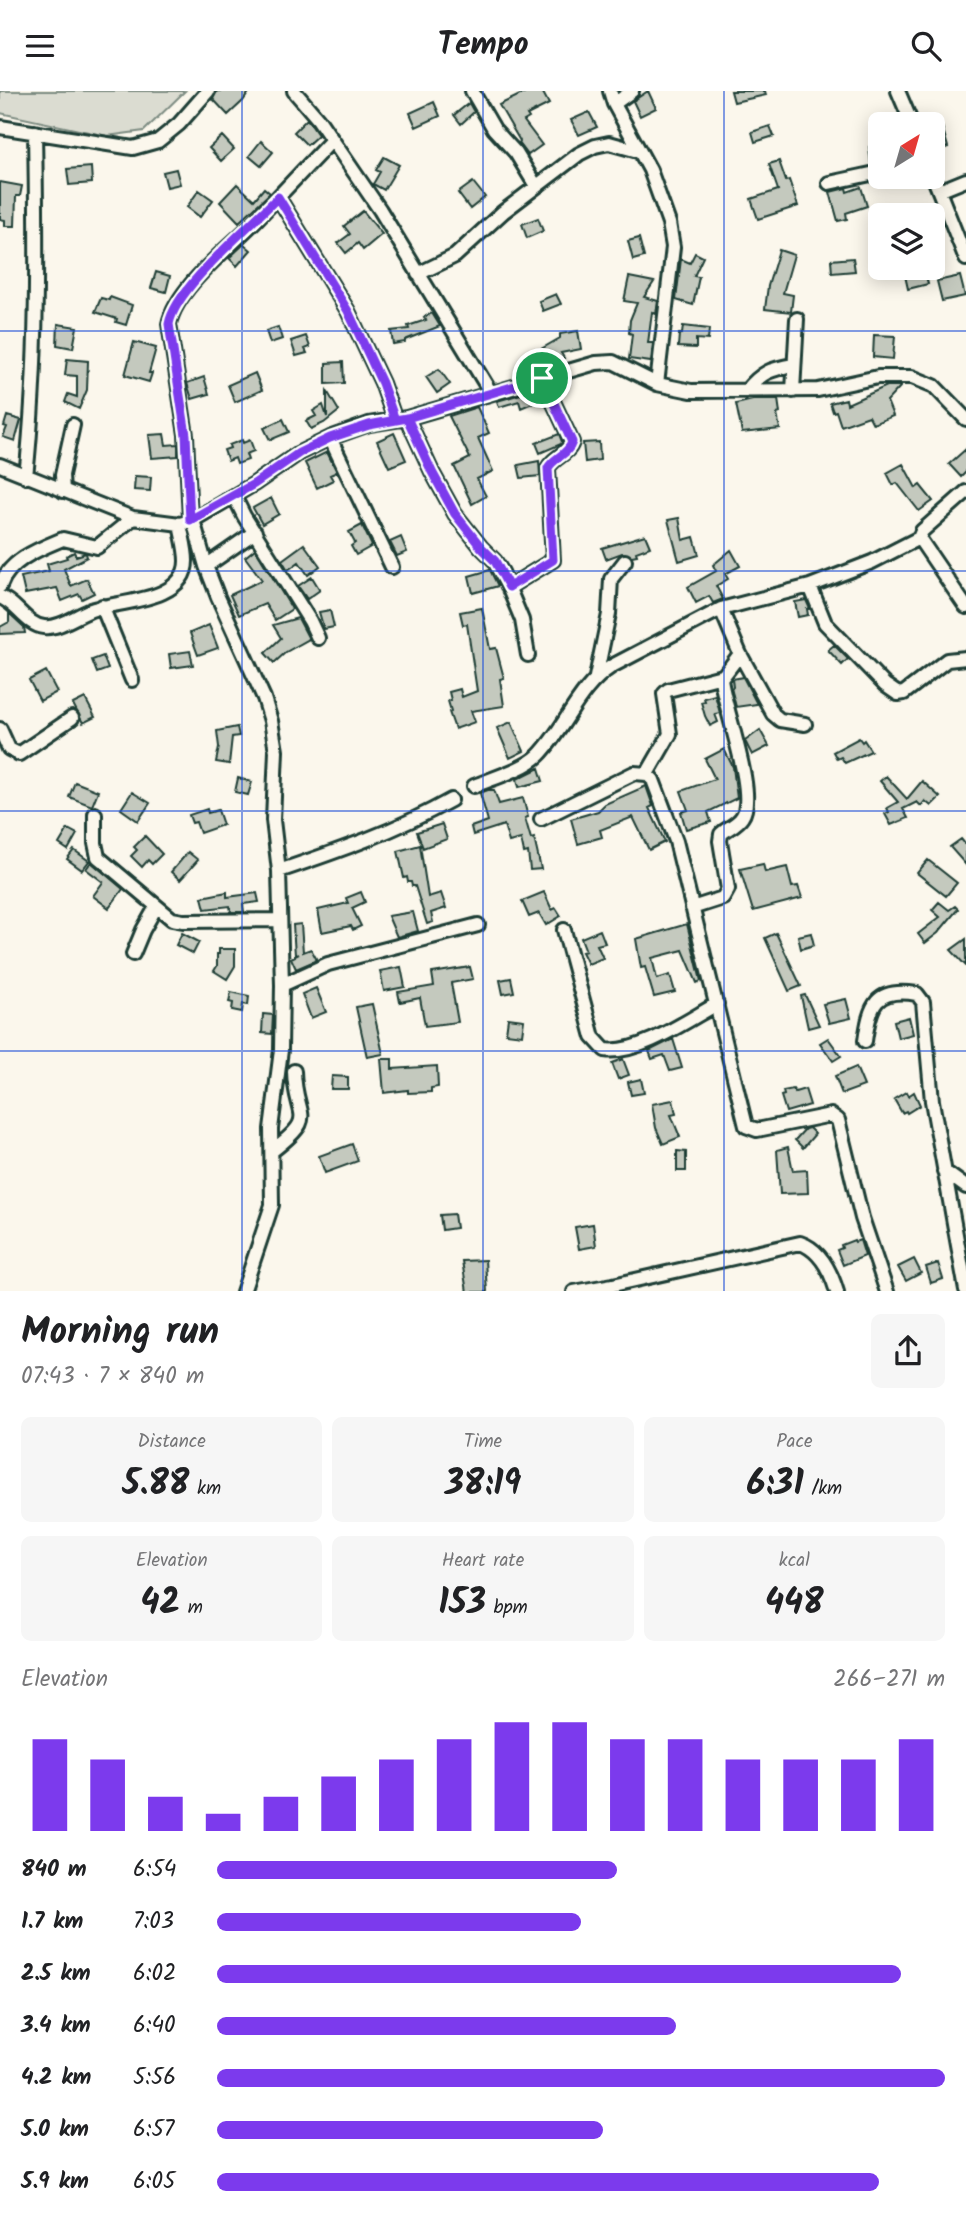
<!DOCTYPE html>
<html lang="en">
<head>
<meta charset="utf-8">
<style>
	:root { --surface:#fff; --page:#f6f6f6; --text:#202124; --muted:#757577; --accent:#7c3aed }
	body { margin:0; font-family:Kalam,sans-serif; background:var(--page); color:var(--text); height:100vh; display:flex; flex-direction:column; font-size:26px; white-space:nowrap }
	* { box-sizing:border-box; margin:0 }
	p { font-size:23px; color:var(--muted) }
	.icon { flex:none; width:38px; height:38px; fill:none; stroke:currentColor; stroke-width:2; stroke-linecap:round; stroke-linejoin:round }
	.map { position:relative; height:1200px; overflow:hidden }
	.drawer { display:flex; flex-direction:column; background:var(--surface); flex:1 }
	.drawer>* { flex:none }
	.needle { width:46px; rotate:37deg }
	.tools { position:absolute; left:868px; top:21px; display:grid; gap:14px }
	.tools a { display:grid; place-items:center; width:77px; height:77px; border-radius:10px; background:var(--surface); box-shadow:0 4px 18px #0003; font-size:35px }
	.pin { position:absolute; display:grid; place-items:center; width:60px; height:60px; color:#fff; margin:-30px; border:4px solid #fff; border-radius:50%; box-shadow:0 2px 7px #0007 }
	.round { display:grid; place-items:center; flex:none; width:74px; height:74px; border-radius:10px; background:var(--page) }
	.headline { display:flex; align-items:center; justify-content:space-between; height:119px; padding:0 21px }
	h1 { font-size:38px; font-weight:700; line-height:52px }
	.stats { display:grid; grid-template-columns:repeat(3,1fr); gap:10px; height:119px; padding:7px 21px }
	.stats div { display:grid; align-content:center; border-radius:10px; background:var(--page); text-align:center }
	.stats b { font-size:35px; font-weight:700 }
	.stats small { font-size:19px; font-weight:400 }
	.stats p { font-size:19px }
	.chart { height:196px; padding:14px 21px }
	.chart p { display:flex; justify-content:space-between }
	.chart svg { width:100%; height:126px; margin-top:7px; stroke:var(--accent); stroke-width:6 }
	ul { padding:0 21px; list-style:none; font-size:23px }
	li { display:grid; grid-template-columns:112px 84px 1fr; align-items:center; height:52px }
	li i { height:18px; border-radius:9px; background:var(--accent) }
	header { display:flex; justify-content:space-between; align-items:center; height:91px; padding:0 21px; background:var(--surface); font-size:32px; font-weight:700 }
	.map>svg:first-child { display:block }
</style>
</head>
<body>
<header><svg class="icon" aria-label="menu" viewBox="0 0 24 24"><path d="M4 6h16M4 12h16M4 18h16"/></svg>Tempo<svg class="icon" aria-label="search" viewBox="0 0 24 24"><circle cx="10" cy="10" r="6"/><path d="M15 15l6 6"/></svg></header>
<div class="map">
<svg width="966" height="1201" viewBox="0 0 966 1201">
	<rect width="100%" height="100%" fill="#fbf7ec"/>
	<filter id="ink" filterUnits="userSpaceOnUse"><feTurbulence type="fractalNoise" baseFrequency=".0143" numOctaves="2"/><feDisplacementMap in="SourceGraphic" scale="14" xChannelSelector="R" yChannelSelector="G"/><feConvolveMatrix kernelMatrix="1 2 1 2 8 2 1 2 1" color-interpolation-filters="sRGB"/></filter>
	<g filter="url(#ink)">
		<path fill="#dbdcd1" stroke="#7d8c82" stroke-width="2" d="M0,0H185L144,40L107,45L0,22Z"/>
		<path fill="#c4c9be" stroke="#1f3d34" stroke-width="2" d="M217,0H250L243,10L228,24L213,8Z
			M528,0H542L549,13L527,24L529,27L524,30L542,54L528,64L519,52L520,50L499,14Z
			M648,0L656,17L640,25L633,10Z
			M731,0H765L766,4L734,11Z
			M434,11L440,25L416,36L410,22Z
			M469,12L474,21L461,33L454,24Z
			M589,21L597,36L579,44L571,29Z
			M307,28L318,44L307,54L294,41Z
			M770,35L774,45L755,51L752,41Z
			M942,35L948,56L933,61V37Z
			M222,45L234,58L221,70L209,57Z
			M261,50L273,61L261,75L249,65Z
			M880,55V72L871,74L869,56Z
			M384,66L399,74L384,99L373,93L380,81L376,79Z
			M779,70L786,90L789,89L798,115L758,128L751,108L778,99L769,73Z
			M91,76L92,92L69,94L67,78Z
			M176,78L180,93L167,96L163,81Z
			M0,91L22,95L20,105H16L15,135H5V129L0,128Z
			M473,91L485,106L470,118L458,102Z
			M237,93L254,109L264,97L270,102L239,131L220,111Z
			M861,96L867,115L846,122L847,128L838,130L830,101L846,97L847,101Z
			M199,99L213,109L200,126L187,116Z
			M363,120L382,143L363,159L358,152L346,162L338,152L350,143L344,135Z
			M538,127L543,140L527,147L522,133Z
			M639,147L644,166L633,169L628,150Z
			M244,153L251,159L237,175L229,167Z
			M779,159L794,164L783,202L793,204L791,221L765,218L768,195Z
			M695,162L703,166L694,185L699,186L693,214L676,209L681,168L690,172Z
			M853,167L855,180L832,182L831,169Z
			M924,177L928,193L908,198L904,180Z
			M156,181L170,185L166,201L151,197Z
			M960,185L965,205L942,210L937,190Z
			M629,186L654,191L644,206L658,210L656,223L652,221L648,252H653L651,271L629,268L632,243L629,242L630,229L637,212L624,210Z
			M556,203L561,213L543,220L539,210Z
			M110,206L132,214L126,234L116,231L117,228L95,221L101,207L109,209Z
			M432,222L440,235L405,249V251L393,253L391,240L409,238L408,235L426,229L424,226Z
			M58,233L77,236L73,257L57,254Z
			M683,235L709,238L708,249L696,248V257L678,256L679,243H682Z
			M278,236L282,248L270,252L266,240Z
			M578,240L581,258L561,262L564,267L551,274L541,258L560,247V243Z
			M874,244L895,245L893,268L873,266Z
			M306,245L310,256L305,258L307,262L296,265L291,250Z
			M134,251L156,257L149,282H152L149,291L125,284Z
			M67,268L88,270L87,299L79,318L65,311L68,303L77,306V285L65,284Z
			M343,271L344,292L326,293V272Z
			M439,278L450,293L437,302L426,286Z
			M255,282L262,299L235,311L228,294Z
			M204,286L209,303L192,308L187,292Z
			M887,295H901L887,310L893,325L873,333L869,325L841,335L836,320L833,321L830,312L846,308L847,313Z
			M538,298L542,308L521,317L519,310L499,316L497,310Z
			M327,300L339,320L324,332L311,338L306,330L316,325L313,320L323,314L327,326Z
			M757,308H778L780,322L777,323L780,338L742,342L736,313Z
			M477,316L489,342L478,347L493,380L477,388L486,405L472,413L454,375L470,367L449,325Z
			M7,325L21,329L15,350L3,346L7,336L4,335Z
			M283,328L289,341L270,349L264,337Z
			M394,342L406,369L389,376L377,350Z
			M164,343L166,354L178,353V365L152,367L149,344Z
			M559,343L562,351L561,353L540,362L536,352Z
			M242,349L243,352L250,349L254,360L246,363L248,369L237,373L235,367L228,370L224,359L230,357L229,354Z
			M599,351L600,369L585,371L583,352Z
			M966,358V381L961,386L949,373Z
			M327,361L337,381L330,384L333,389L317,397L305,372Z
			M539,370L540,385L521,387L518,374Z
			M903,373L916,397L920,394L933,410L919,420L897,392L893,394L887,382Z
			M135,385L151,386L150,400L134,399Z
			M271,407L279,423L262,433L253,417Z
			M679,427L683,449L694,446L699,464L679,470L668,429Z
			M362,434L372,455L356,464L351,455L355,452L349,441Z
			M645,444L650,456L636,461L637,464L632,465L622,462L606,468L602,457Z
			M401,446L407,461L397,465L390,451Z
			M304,453L320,475L308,484L299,471L288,479L282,469Z
			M255,458L292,518L275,529L265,513L239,524L230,504L262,489L245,466Z
			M731,459L740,475L725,483L728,488L716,495L723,508L713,512L709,505L696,512L688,496L716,480L713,474Z
			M74,461L76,465L86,462L87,466L64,478L71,495L87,488L94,502L82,508L79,503L62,510L57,497L25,503L21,486L49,480L47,473L67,467L66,465Z
			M490,479L498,495L473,502L469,485Z
			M312,486L320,499L307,508L298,495Z
			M806,509L810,518H807L808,524L798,526L795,511Z
			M482,517L490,558L496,557L504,587L500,588L504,615L471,620L475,631L455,638L449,621L451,620L448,610L451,609L449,601L460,598L462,606L477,600L467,533L463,534L460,521Z
			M330,519L334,536L324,538L319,521Z
			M9,522L24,536L25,542L0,543V536L9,531Z
			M298,527L309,548L286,561L274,572L265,562L281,547L273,534Z
			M209,534L218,557L198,564L190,542Z
			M834,554L848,568L842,574L828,559Z
			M190,560L193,574L171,577L169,563Z
			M103,565L108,578L97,582L92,569Z
			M46,580L57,601L40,610L29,589Z
			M743,586L757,613L736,616L731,597L733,596L732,588Z
			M715,604L720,622L715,623L718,631L710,635L705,625L701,611L705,610L704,607Z
			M85,607L95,626L83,632L73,613Z
			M511,631L524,660L510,667L497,637Z
			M237,636L239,645L232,646L229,673L216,671L219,656L217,640Z
			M760,639L769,655L752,664L745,650Z
			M859,647L862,651L864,649L871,660L845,672L841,666L837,668L833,661Z
			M724,658L733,676L737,707L708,721L711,731L686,738L681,721L688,719L681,700L715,688L705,668Z
			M539,677L543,690L519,696L517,688Z
			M886,685L907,708L922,690L940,706L931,715L925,710L921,715L917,711L903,718L908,727L891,734L885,723L889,721L887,717L898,711L880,690Z
			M238,687L252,691L248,704L235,701Z
			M75,691L98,700L92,715L69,706Z
			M646,695L653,715L649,717L665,751L649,759L633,726L600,739L602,746L578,753L571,728L598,720L605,713Z
			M488,699H494L499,713L523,707L528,726L525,727L531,748L534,747L541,778L530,779L528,761L524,762L521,748L509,751L504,734L473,744L471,736L488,730L480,702Z
			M132,701L150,712L138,730L121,718Z
			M207,718L208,722L218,719L223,734L200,742L196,731L192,732L189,724Z
			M442,733L447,748L423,757L417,741Z
			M68,738L77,743L68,759L59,753Z
			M145,745L162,763L152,773L148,769L142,776L131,765L137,759L134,756Z
			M961,748L966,754V774L950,756Z
			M420,754L428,806L441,802L446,817L431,822L433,831L427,833L415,795H412L411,791H408L407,786L404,787L398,760Z
			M74,759L89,770L82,779L67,768Z
			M188,761L198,769L180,789L171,781Z
			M928,769L957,792L946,805L917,782Z
			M91,771L123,798L109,817L93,805L103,791L86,778Z
			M763,773L765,781L787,776L792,796L798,795L802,807L753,820L740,778Z
			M227,801V806L257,802L259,811L243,813L244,821H231L230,815L205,818L202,806Z
			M361,801L365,811L352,817L361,835L353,839L351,835L322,841L318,819L348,812L346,807Z
			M544,801L552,819L556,817L561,825L546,834L539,822L529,826L522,810Z
			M939,811L949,819L955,815L958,818L938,842L925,852L918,843L940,826L932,819Z
			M413,821L418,840L397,846L388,825Z
			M301,833L303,861L311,858L317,869L296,878L291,867L299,863L295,864L293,834Z
			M687,833L701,890L697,892L683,859L652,867L657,888L670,884L675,901L654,906L645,876L641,877L636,848Z
			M600,839L605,852L597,854L603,867L588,873L582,861L586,860L581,847Z
			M182,842L199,851L193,863L176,854Z
			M776,842L801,895L789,900L765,847Z
			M811,842L814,854L801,858L798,845Z
			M966,848V875L951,859Z
			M219,858H235V875L227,888L214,880L217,875V863H219Z
			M401,876L405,896L384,900L380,880Z
			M470,876L473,888L451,892L458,931L425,935L420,907L400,911L398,901L434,895L432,882Z
			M511,887L514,901L503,903L500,889Z
			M316,897L326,921L311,927L302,903Z
			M231,901L249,905L248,914L243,913L242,921L232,919L233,912L229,911Z
			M805,904L819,934L808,937L801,905Z
			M846,908L851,927L829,932L823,913Z
			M372,913L383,963L367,966L356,916Z
			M263,923L273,924L272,943L262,942Z
			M909,926L913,943L898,947L894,930Z
			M508,927L524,929L522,944L506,942Z
			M828,947L841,965L833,970L820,952Z
			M673,948L682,977L670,980L664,964L652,968L649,960Z
			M381,968H392V978L437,975L438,996L431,997V1001L408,1002V999L384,1002Z
			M623,968L629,984L618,988L612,972Z
			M856,976L864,995L842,1003L835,985Z
			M332,985L348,986V998H331Z
			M641,988L644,1002L631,1004L628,991Z
			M793,998L795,1001L805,998L810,1014L786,1021L781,1005L784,1004L783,1000Z
			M906,1001L908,1005L914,1001L920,1014L907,1022L906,1020L902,1022L894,1008Z
			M673,1009L676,1023L671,1024L680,1046L663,1053L656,1037L652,1013Z
			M809,1037L815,1043L803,1057L795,1049L805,1038Z
			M352,1053L358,1070L325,1082L319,1065Z
			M788,1056L793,1080L807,1079L808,1102L780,1103L777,1059Z
			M677,1060L686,1061V1080H677Z
			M454,1123L456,1137L442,1139L440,1124Z
			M593,1133L596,1155L579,1158L575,1136Z
			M854,1149L855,1151L860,1149L865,1165L843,1174L837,1159L842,1157L841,1154Z
			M914,1168L921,1182L906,1190L898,1176Z
			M485,1169L487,1201H467L462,1170Z
			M938,1172L943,1188L931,1192L926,1176Z"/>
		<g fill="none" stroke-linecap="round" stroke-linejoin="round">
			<defs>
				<path id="minor" d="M294,0L318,28L380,119L491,302
					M472,0L494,38L516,62L536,95
					M610,0L614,13L650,79L669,132L673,156L657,293
					M898,0L912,33
					M614,13L632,0
					M0,36L133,57L158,50L179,33L208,0
					M933,85L966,168
					M829,92L880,81
					M939,100L966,89
					M278,106L348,220L382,292L395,329
					M418,183L455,165L503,121L579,63L595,55L609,52L638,60
					M746,300C762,281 770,278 794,274
					M793,300L797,228
					M407,327L432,381L455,423L481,456L495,470L502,481L522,529L528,564
					M330,347L392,476
					M0,374L133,427L180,433L193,429L254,393L299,362L330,347L369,333L407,327L596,272L613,271L657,293L691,300L818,299L878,286H912L934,295L966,328
					M26,386C38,271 37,156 35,41
					M63,400L62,384L73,334
					M966,401L922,440L919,447L966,516
					M234,405L244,425L310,530L318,547
					M190,429L186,344L169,233C177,195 232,155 258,127C283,101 307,75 332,49
					M193,429L206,475L218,506L264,607L271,630L276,660L273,729L279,780L282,894L281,959L271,1038L272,1114L243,1201
					M206,475L255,441
					M0,495C9,469 39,458 63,448L97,456L133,427
					M810,495L825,532L885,594L898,603L904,602L947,569L966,567
					M509,496L553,469L548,377C554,365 568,364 572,351L542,287
					M0,506C17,512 26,534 44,536C60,538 78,523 94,518C121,510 186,510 186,470C186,458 182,445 180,433
					M102,515L132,589
					M721,518L740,563L773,623L780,629L805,633
					M596,586L609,523L611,488L625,470
					M0,638L9,658L19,663L72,627
					M647,683L670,643L664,603L668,599L722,585
					M474,695C493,687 525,678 539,664C567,635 577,598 612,575L721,518L810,495L872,471L919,447
					M95,723V752L98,766L172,828L183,830L278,829
					M541,728L634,682L647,683L653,689L676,750L746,1035L757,1039L831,1024L838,1029L862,1127L887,1201
					M279,780C338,760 396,740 451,709
					M692,817L723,807L728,798L720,750L721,743C727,737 737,734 742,726C758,704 724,617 721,588L740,563
					M564,839L593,946L605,959C638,964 688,929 717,913
					M133,863L143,839L156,816
					M282,894L328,873L478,834
					M865,950C870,914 875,896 917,903L923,911L932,1010L966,1199
					M272,1060C320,1023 295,1029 294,980
					M944,1080L966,1096
					M574,1201L613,1194L800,1152C821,1159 831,1181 837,1201"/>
			</defs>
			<use href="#minor" stroke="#1f3d34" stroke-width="18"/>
			<use href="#minor" stroke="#fbf7ec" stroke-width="12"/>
		</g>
	</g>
	<g fill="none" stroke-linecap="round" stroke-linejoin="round" filter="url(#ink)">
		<defs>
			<path id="route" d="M542,287L407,327L369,334L330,347L299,362L254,393L190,429L186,344L169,233C176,196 250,136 278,106L348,220L382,292L395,329L407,327L432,381L455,423L481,456L495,470L509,496L553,469L548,377C554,366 568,364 572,351L542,287"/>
		</defs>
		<use href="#route" stroke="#fff" stroke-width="14"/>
		<use href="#route" stroke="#7c3aed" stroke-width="9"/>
	</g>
	<path fill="none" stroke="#1d4ed8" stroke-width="2" stroke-opacity="0.55" d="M242,0V1201M483,0V1201M724,0V1201M0,240H966M0,480H966M0,720H966M0,960H966"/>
</svg>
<div class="tools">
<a><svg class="needle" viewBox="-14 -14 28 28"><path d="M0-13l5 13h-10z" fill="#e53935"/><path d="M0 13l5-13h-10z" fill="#757577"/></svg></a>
<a><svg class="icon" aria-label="layers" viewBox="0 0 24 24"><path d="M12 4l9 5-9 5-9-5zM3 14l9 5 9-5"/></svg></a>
</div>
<div class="pin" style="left:542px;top:287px;background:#1e9e55"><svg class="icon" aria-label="arrive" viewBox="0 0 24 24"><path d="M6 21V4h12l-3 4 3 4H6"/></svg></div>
</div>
<section class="drawer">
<div class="headline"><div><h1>Morning run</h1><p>07:43 · 7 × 840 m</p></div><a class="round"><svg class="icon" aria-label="share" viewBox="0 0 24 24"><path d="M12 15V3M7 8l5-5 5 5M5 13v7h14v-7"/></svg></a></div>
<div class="stats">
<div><p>Distance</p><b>5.88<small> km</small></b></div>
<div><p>Time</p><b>38:19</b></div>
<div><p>Pace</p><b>6:31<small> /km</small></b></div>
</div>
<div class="stats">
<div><p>Elevation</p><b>42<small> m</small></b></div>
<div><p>Heart rate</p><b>153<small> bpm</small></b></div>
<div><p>kcal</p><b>448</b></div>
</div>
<div class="chart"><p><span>Elevation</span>266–271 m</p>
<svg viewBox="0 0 160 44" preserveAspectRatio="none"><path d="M5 44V12M15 44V19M25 44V32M35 44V38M45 44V32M55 44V25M65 44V19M75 44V12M85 44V6M95 44V6M105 44V12M115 44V12M125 44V19M135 44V19M145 44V19M155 44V12"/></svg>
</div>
<ul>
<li><b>840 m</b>6:54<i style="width:55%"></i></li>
<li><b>1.7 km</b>7:03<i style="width:50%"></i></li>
<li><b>2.5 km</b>6:02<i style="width:94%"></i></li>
<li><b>3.4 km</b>6:40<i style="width:63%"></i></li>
<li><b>4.2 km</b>5:56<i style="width:100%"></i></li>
<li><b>5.0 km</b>6:57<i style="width:53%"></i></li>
<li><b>5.9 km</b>6:05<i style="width:91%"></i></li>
</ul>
</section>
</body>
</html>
